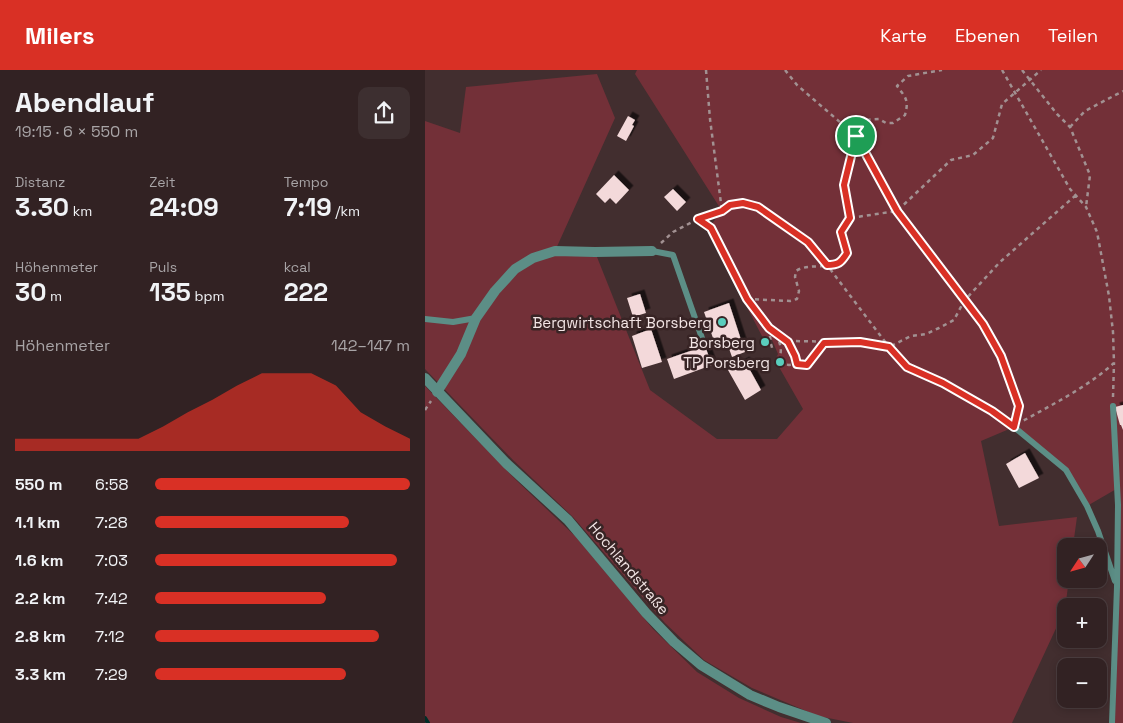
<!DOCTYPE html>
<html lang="de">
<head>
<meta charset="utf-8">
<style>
	:root { --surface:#322223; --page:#3d2f30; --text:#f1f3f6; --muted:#a8a4a6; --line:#4d3f41; --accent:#d93025 }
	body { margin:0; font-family:"Space Grotesk",sans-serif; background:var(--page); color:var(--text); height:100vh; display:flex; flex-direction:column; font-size:19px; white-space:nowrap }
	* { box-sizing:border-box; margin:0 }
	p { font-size:16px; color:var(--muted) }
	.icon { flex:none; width:28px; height:28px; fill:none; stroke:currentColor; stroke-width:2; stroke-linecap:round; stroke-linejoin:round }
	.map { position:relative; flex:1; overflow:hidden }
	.sheet { display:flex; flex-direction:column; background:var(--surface); width:425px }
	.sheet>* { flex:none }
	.needle { width:32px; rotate:234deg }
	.fabs { position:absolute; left:632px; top:468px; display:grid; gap:10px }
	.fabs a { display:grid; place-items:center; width:50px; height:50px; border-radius:10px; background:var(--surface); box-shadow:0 2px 8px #0003,0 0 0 1px var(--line); font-size:25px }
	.pin { position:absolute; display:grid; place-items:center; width:42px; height:42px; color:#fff; margin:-21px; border:2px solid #fff; border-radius:50%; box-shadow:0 1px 5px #0007 }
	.round { display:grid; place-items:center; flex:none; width:52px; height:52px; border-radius:10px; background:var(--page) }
	.headline { display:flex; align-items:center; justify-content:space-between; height:85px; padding:0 15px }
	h1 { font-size:28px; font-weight:800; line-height:38px }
	.metrics { display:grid; grid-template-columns:repeat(3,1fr); gap:8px; height:85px; padding:5px 15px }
	.metrics div { display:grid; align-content:center }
	.metrics b { font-size:25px; font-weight:800 }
	.metrics small { font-size:14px; font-weight:400 }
	.metrics p { font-size:14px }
	.chart { height:140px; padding:10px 15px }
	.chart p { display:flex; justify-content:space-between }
	.chart svg { width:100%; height:90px; margin-top:5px; fill:var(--accent); opacity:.7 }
	ul { padding:0 15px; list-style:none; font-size:16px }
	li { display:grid; grid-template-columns:80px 60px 1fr; align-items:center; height:38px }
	li i { height:12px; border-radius:6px; background:var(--accent) }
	header { display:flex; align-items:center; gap:30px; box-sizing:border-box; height:70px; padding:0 25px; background:var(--accent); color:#fff }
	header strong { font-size:24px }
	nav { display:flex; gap:28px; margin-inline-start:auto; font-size:18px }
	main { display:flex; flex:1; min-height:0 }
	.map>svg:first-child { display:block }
</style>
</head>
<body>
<header>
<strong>Milers</strong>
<nav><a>Karte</a><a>Ebenen</a><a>Teilen</a></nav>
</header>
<main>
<section class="sheet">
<div class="headline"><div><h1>Abendlauf</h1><p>19:15 · 6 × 550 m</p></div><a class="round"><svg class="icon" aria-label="share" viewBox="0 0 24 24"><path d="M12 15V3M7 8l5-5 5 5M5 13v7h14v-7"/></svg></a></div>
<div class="metrics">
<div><p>Distanz</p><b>3.30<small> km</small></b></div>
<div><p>Zeit</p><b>24:09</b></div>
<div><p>Tempo</p><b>7:19<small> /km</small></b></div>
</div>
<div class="metrics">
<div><p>Höhenmeter</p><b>30<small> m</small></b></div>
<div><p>Puls</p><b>135<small> bpm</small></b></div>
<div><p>kcal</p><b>222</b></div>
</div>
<div class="chart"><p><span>Höhenmeter</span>142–147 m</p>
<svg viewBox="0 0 160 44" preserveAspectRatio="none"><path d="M0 44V38L10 38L20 38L30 38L40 38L50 38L60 32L70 25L80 19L90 12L100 6L110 6L120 6L130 12L140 25L150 32L160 38V44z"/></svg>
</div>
<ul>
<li><b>550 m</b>6:58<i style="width:100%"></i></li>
<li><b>1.1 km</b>7:28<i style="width:76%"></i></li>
<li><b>1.6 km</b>7:03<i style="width:95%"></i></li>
<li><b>2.2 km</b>7:42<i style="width:67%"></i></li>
<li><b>2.8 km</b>7:12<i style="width:88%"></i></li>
<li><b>3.3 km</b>7:29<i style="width:75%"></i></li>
</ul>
</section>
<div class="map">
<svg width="698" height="653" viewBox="0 0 698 653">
	<defs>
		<filter id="shadow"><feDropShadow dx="4.5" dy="-4.5" stdDeviation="0" flood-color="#0009"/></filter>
	</defs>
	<rect width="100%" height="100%" fill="#422e2f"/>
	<path fill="#733038" d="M212,0H698V653H690L693,418L662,436L641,400L589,357L556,371L574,456L652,447L648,476H641V509H644L640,539L587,653H428L393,646L327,618L279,590L240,553L148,447L88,390L0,299V51L35,63L41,17L172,4L190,48L130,181L170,182L225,320L292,369H352L378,339L350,290L353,284L347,270L338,268L282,160L297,141L210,4Z
		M0,316L92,411L150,466L228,559L272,602L314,628L356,647L376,653H0Z"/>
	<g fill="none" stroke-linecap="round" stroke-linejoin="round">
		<path stroke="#002d27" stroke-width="4" d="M0,648L3,653"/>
	</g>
	<path fill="#f3d9da" filter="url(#shadow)" d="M203,46L210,50L207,55L209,56L201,71L192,66Z
		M189,105L204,120L191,134L185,128L180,133L171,124Z
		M248,119L261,132L252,141L239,127Z
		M215,224L221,243L208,247L202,228Z
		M304,233L320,282L307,287L300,267L289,271L279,242Z
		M226,259L237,292L217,298L207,266Z
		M280,276L287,295L249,309L242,289Z
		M320,291L336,320L320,330L303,300Z
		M698,335V360L696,355H695L690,337Z
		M600,383L614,408L594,418L581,394Z"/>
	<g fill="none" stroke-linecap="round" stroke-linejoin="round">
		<path stroke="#a29192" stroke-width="2.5" stroke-dasharray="4 4" stroke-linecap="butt" d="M281,0L285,49L297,141
			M360,0L372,15L431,66L472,141L558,254L576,286L594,336L591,348
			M577,0L645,119L661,137L672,162L684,226L688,262L689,293C661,318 628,334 596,352
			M597,0L632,44L645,57L665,105L661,137
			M645,57L660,41L698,21
			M425,148L419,115L431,66L440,50L454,49L461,53H468L480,45C484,30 481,28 472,16L483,6L517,0
			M273,149L297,141L305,135L318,133L333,137L383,172L402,195L464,277L482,297L518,313L567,341L581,352
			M236,173L248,162L273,149L286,157L322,229L344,258L363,271L370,286L372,294L382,295L399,273
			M322,229L365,231L372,229L374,221L370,207L371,201C384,192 408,201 418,190C420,188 420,185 422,183L416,162L425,148L472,141L526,90L548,85L568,68L577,34L616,0
			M344,258L346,274L348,281
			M351,264C355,273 359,283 352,290L353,293L364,295L372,294
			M363,271L435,272L464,277L486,266L501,264L514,258L529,250L539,231L575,192L651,125
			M688,327L689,293
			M0,340L6,331"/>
		<path stroke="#5c8e86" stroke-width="6" d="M227,181L248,185L278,271
			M0,249L28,252L51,248
			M589,357L641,400L662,436L673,461L690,511
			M687,653L692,517L693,435L688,336"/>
		<path stroke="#5c8e86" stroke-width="10" d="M12,322L36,284L51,248L70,221L90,199L108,188L130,181L170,182L227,181"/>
		<path stroke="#5c8e86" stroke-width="10" d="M0,308L82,394L143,450L221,543L249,572L276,595L325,625L354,637L401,653"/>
	</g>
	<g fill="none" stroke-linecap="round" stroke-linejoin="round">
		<defs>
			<path id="route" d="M431,66L472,141L558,254L576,286L594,336L589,357L567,341L518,313L482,297L464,277L435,272L399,273L382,295L372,294L370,286L363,272L344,258L322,229L286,158L273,149L297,141L305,135L318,133L333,137L383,172L402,195C413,195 416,193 422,183L416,162L425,148L419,115Z"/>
		</defs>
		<use href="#route" stroke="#fff" stroke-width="10"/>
		<use href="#route" stroke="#d93025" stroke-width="6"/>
	</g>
	<g fill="#5acebd" stroke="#382425" stroke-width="2">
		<circle cx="297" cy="252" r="5"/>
		<circle cx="340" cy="272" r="5"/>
		<circle cx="355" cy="292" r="5"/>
	</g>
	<g text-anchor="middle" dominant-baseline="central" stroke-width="5" stroke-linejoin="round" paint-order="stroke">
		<g font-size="15" fill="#f3e5e5" stroke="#382425" text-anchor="end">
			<text x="287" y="252">Bergwirtschaft Borsberg</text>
			<text x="330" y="272">Borsberg</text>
			<text x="345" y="292">TP Porsberg</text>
		</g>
		<g font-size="15" fill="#f3e5e5" stroke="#382425">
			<text transform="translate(204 498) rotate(50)">Hochlandstraße</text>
		</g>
	</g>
</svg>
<div class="fabs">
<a><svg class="needle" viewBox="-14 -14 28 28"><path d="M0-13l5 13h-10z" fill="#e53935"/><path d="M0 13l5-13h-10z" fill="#a8a4a6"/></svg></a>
<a>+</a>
<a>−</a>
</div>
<div class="pin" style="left:431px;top:66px;background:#1e9e55"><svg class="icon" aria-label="arrive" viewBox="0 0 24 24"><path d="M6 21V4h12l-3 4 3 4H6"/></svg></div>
</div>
</main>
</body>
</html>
